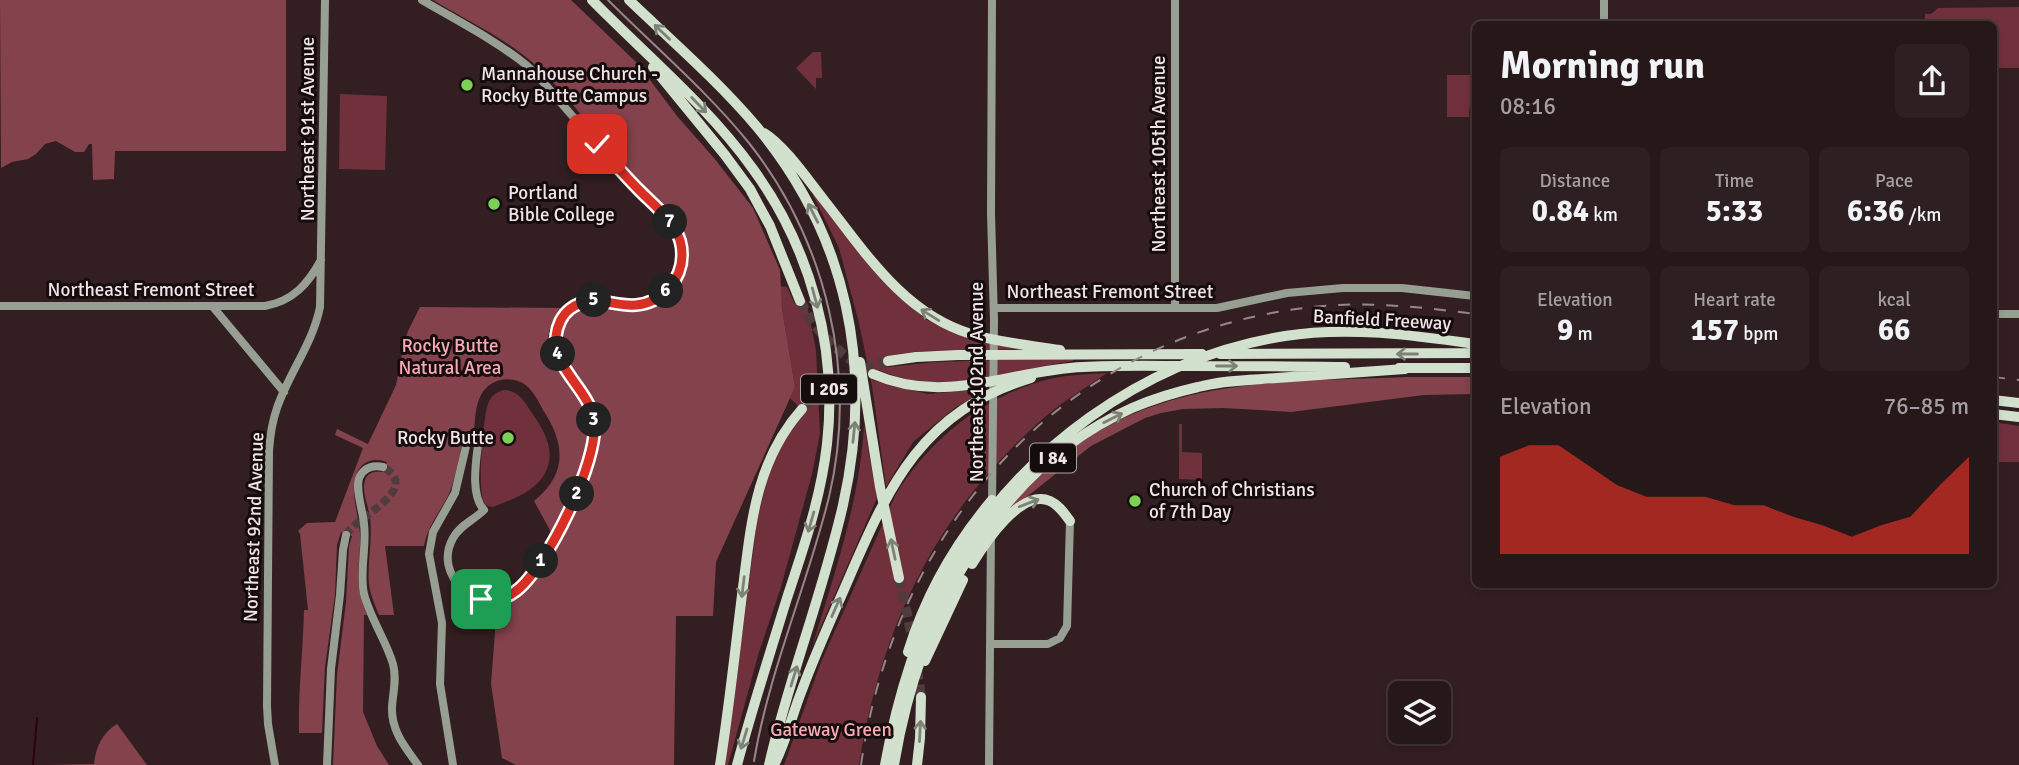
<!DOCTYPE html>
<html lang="en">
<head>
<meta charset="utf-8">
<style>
	:root { --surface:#261719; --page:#2e2022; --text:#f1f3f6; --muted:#a49fa2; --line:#423638; --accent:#d93025 }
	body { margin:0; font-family:Signika,sans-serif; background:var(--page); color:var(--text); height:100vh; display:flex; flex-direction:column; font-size:26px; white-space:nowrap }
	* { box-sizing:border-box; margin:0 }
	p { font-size:23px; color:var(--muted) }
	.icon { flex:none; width:38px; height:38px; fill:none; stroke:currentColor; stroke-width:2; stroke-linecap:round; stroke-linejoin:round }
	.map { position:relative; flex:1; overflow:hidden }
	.details { position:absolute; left:1472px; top:21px; width:525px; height:567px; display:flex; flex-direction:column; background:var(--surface); border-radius:10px; box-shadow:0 4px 10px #0003,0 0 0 2px var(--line) }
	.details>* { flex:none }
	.tools { position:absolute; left:1388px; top:681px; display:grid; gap:14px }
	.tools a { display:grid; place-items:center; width:63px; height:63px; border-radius:10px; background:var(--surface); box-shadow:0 4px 10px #0003,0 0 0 2px var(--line); font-size:35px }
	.pin { position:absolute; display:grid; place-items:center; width:60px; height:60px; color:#fff; margin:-30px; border-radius:14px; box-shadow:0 4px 10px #0006 }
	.km { position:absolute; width:35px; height:35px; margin:-18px; border-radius:50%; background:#222; color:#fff; font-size:19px; line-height:35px; text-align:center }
	.round { display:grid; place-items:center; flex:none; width:74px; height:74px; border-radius:10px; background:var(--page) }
	.headline { display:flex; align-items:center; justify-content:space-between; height:119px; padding:0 28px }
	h1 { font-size:38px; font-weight:700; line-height:52px }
	.stats { display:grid; grid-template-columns:repeat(3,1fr); gap:10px; height:119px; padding:7px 28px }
	.stats div { display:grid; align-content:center; border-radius:10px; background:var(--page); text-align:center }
	.stats b { font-size:30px; font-weight:700 }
	.stats small { font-size:19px; font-weight:400 }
	.stats p { font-size:19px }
	.chart { height:196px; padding:14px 28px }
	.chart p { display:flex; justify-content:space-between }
	.chart svg { width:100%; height:126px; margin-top:7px; fill:var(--accent); opacity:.7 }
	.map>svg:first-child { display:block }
</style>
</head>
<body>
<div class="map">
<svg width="2019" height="765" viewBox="0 0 2019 765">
	<rect width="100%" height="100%" fill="#331f21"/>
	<path fill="#70313c" d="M2019,7V68H1993V24H1925V14H1931L1938,8Z
		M813,52H821L822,78H816V89L796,68Z
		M1447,75H1475C1475,90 1469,100 1469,117H1447Z
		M340,94L387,96L385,170L339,169Z
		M813,195H815L884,282L925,319L978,342L1032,349L922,351L886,356L888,367L935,362L1073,358V361C1018,369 962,391 906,379C896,377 885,372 875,369L872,380L928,394L984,389L985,392L956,407L913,442L886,487L872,386L859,323L839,248Z
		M780,286L787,287L795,304L806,300L816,350L820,434L812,474L781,587L759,652L728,765H725L757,521L774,453L805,413L790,398L795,387L782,309Z
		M1107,373C1087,387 1065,400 1046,416C938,509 881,625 859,765H784L821,662L895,496C928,441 980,399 1042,381C1063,375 1086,374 1107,373Z
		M504,390C519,391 524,401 532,413C545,432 557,452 544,475C533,493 512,499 493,507C488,506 487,507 484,502C477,491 483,417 488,404C491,396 496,392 504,390Z
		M1993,422L2019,426V462H1993Z
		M1179,424H1182V452L1202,453V480L1179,479Z
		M864,425L877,498L812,647C834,575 860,501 864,425Z"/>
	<path fill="#84424d" d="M0,0H286V151H115L114,179L93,180L92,144H89L84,152H75L56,141L45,144L36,154L28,159L12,162L1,168Z
		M433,0H571L638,64L677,116L714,158L753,208L780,270L782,309L795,387L716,562L713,616H676L674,765H516L502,758L491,684L495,632L494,604C505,602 515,600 523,592C552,564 606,460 598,420C593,392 559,367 561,340C563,291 609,314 637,311C656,309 674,297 683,279C689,266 690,251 686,237C678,214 648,191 631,173C597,138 569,94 532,62C503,37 466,20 433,0Z
		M420,307L562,308C519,360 589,385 588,430C587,459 564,506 551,532L534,501C568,474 565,443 543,410C539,402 534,393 528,387C513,374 490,378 481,395C475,406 475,421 474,432L467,434L463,439C459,457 456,477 449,494C440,512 428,525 424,546H385L394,615H379C375,605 370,594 369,584C367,562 373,540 370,518C369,507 361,491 365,480C368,472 375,471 382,472L387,462C369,455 355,466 354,485C353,501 359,518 360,534C361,568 352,580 367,615H364L363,712L377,746L389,765H333L337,675L346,602L349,546L352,536L341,532L337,545L335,595L325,667L322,733H299C298,692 303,651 304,610H308L300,534L298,531L307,523L335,522L363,448L335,435L337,429L368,444L396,385L404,344L408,331Z
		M1407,377H1475V394L1424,395L1291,412L1224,408L1183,409L1161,413L1145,418L1091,446L1015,506L1000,516C1027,488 1054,460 1087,438C1184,376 1297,382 1407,377Z
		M117,724L147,765H48L94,764C96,747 102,733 117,724Z"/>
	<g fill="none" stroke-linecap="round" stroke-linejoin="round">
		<path stroke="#2d020c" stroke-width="2" d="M33,765L37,718"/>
		<path stroke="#503c3e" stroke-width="8" stroke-dasharray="8 4" stroke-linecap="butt" d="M346,535C356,516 423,490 383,467"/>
		<path stroke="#503c3e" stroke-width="10" stroke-dasharray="10 5" stroke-linecap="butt" d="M800,301C817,334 841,356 873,374
			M802,409C827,385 854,370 888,361
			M899,578L913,641
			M917,670L921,697"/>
		<path stroke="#969f92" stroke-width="8" d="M422,0C456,20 495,40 525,64C539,76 550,90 561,103C583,128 605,154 628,179C645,197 671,214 679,238C685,255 681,275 669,288C661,297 650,303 637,305C614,307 593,292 571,308C562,314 557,324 556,335C552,360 577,384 589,405C609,443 570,515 549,548C539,563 529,584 513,593C478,615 432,576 453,538C460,525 474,520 484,510C469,494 477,456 479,436L471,438L467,442L455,493L433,532L429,554L442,623L440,684L453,765
			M1604,24V0
			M0,306H265C293,301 308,284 321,260
			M213,307L284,392
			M994,308H1217L1287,293L1343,288H1402L1475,296
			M1175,308V0
			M1993,314H2019
			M383,467C374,465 365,467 360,476C354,486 363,511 364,524C367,547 359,571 364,594C370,618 386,640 393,664C397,679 393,692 392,707C391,731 405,747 418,765
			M992,503L994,321L991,213L992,0
			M990,644H1048L1060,638L1067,626L1070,521
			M275,765L268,724L267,706L269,451C270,436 272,422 277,408C289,373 313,343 320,307L325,0
			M327,765L331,669L340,595L343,550L346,535
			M989,765L991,533"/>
		<path stroke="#d2e1cd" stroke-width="10" d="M592,0C646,55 708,106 753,169C810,247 838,347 827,444C821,497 804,547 787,598C770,653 752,709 737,765
			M629,0C672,41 718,81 757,127C848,237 874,367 843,505C823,593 789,677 769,765
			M653,67L725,155L750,189L770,226L800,301
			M764,133C785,146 808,180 824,200C865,252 904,314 971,334C1000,343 1030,345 1060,350
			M1220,354L1475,353
			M888,361L916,357L958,355L1202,354
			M860,362L880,487L899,578
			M1399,368H1475
			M873,374C947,406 1009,370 1083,367C1119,365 1155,366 1190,366C1242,366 1294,366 1345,367
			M1993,400L2019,403
			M1993,414L2019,417
			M972,564C985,543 1021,488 1050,501C1059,505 1064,513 1070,521
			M908,652C925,597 955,544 992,500
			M925,661L963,580
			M720,765C729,708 735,651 742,595C751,527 754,463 802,409
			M774,765C786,742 792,715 802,690C816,652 833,615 849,578C890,483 923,411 1031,378
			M885,765C897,699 917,633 949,574C1017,451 1145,358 1285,336C1347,326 1413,335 1475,344
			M894,765C918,620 992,471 1132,408C1153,399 1176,392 1198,387C1224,380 1251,380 1277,378C1320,375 1362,372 1405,369
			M917,765L920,738L921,697"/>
		<path stroke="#978688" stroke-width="2" d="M608,0C655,47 707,91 749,143C827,242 858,374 829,497C807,586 769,671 754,761"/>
		<path stroke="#978688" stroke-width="2" stroke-dasharray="12 12" stroke-linecap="butt" d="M1993,377L2019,380
			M861,765C895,526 1065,334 1312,307C1367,301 1421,307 1475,314"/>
	</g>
	<defs><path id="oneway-shaft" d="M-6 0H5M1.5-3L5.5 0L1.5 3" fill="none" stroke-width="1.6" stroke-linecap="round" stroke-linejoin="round" transform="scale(1.75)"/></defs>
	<g stroke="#7d8177">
		<use href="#oneway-shaft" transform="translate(662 32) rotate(-136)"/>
		<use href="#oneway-shaft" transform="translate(699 105) rotate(46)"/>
		<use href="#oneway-shaft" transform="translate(813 213) rotate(-117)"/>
		<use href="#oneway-shaft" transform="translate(815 298) rotate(75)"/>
		<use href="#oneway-shaft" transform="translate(930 315) rotate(-148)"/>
		<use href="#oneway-shaft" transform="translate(1407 354) rotate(180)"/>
		<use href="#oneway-shaft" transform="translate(1227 366)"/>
		<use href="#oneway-shaft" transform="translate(1113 418) rotate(-27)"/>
		<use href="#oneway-shaft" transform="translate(854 432) rotate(-84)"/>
		<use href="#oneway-shaft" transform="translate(1029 503) rotate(-21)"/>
		<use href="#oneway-shaft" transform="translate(811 522) rotate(106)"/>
		<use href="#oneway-shaft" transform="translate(893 549) rotate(-102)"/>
		<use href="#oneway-shaft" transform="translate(743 587) rotate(97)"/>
		<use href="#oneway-shaft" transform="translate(836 607) rotate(-66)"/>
		<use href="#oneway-shaft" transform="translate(794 676) rotate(-73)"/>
		<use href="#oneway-shaft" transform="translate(920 731) rotate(-87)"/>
		<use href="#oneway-shaft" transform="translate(744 739) rotate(107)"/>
	</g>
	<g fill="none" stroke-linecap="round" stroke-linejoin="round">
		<defs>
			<path id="route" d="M481,599C493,601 506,599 516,591C546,569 600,459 594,421C590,390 552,368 556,336C557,326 562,315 570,309C592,292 612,307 636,305C648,304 660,298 669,289C677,279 682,268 682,255C682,246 680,237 675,230C667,215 652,203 640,191C625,176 611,160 597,144"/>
		</defs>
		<use href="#route" stroke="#fff" stroke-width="14"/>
		<use href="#route" stroke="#d93025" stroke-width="9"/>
	</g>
	<g fill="#7cd155" stroke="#150c0d" stroke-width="2.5">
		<circle cx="467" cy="85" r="7"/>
		<circle cx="494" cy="204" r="7"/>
		<circle cx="508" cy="438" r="7"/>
		<circle cx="1135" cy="501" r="7"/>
	</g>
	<g text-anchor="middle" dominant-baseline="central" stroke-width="6" stroke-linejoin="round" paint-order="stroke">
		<g fill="#150c0d" stroke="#b0a2a4" stroke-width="2">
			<rect x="801" y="374.5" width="56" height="29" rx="5"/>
			<rect x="1030" y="443.5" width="46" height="29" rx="5"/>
		</g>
		<g font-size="18" font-weight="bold" fill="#f2e3e5">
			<text x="829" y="389">I 205</text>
			<text x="1053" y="458">I 84</text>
		</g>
		<g font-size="19" fill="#f2e3e5" stroke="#150c0d" text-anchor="start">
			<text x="481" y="74">Mannahouse Church -<tspan x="481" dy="22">Rocky Butte Campus</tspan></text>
			<text x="508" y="193">Portland<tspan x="508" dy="22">Bible College</tspan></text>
			<text x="494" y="438" text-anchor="end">Rocky Butte</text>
			<text x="1149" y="490">Church of Christians<tspan x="1149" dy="22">of 7th Day</tspan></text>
		</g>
		<g font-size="19" fill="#f2e3e5" stroke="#150c0d">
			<text transform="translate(308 129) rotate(-90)">Northeast 91st Avenue</text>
			<text transform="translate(1159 154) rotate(-90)">Northeast 105th Avenue</text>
			<text x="151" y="290">Northeast Fremont Street</text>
			<text x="1110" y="292">Northeast Fremont Street</text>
			<text transform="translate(1382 320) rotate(3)">Banfield Freeway</text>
			<text transform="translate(977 382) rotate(-90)">Northeast 102nd Avenue</text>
			<text transform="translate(254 527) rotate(-88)">Northeast 92nd Avenue</text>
		</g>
		<g font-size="19" fill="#fbaab4" stroke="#150c0d">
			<text x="450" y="346">Rocky Butte<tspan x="450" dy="22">Natural Area</tspan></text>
			<text x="831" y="730">Gateway Green</text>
		</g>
	</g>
</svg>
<div class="tools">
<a><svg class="icon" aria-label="layers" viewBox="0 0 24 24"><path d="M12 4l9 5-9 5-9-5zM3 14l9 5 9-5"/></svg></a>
</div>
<div class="pin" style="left:481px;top:599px;background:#1e9e55"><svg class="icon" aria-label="arrive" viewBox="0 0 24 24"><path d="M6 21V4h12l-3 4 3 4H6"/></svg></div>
<div class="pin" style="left:597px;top:144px;background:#d93025"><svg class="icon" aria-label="check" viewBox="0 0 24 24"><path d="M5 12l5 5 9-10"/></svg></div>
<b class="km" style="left:541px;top:561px">1</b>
<b class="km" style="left:577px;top:494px">2</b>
<b class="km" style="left:594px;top:420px">3</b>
<b class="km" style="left:558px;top:354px">4</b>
<b class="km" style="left:594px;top:300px">5</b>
<b class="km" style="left:666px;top:291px">6</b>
<b class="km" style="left:670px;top:222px">7</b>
<section class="details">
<div class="headline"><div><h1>Morning run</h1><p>08:16</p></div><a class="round"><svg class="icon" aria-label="share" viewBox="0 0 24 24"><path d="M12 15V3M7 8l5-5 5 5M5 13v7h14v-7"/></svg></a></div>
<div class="stats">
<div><p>Distance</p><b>0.84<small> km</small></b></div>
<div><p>Time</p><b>5:33</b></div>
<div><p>Pace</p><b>6:36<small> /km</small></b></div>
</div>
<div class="stats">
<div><p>Elevation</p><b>9<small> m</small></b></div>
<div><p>Heart rate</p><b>157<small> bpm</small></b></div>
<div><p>kcal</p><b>66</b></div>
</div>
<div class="chart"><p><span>Elevation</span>76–85 m</p>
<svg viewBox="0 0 160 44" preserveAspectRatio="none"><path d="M0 44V10L10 6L20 6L30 13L40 20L50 24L60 24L70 24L80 27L90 27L100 31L110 34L120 38L130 34L140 31L150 20L160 10V44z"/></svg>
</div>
</section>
</div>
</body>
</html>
